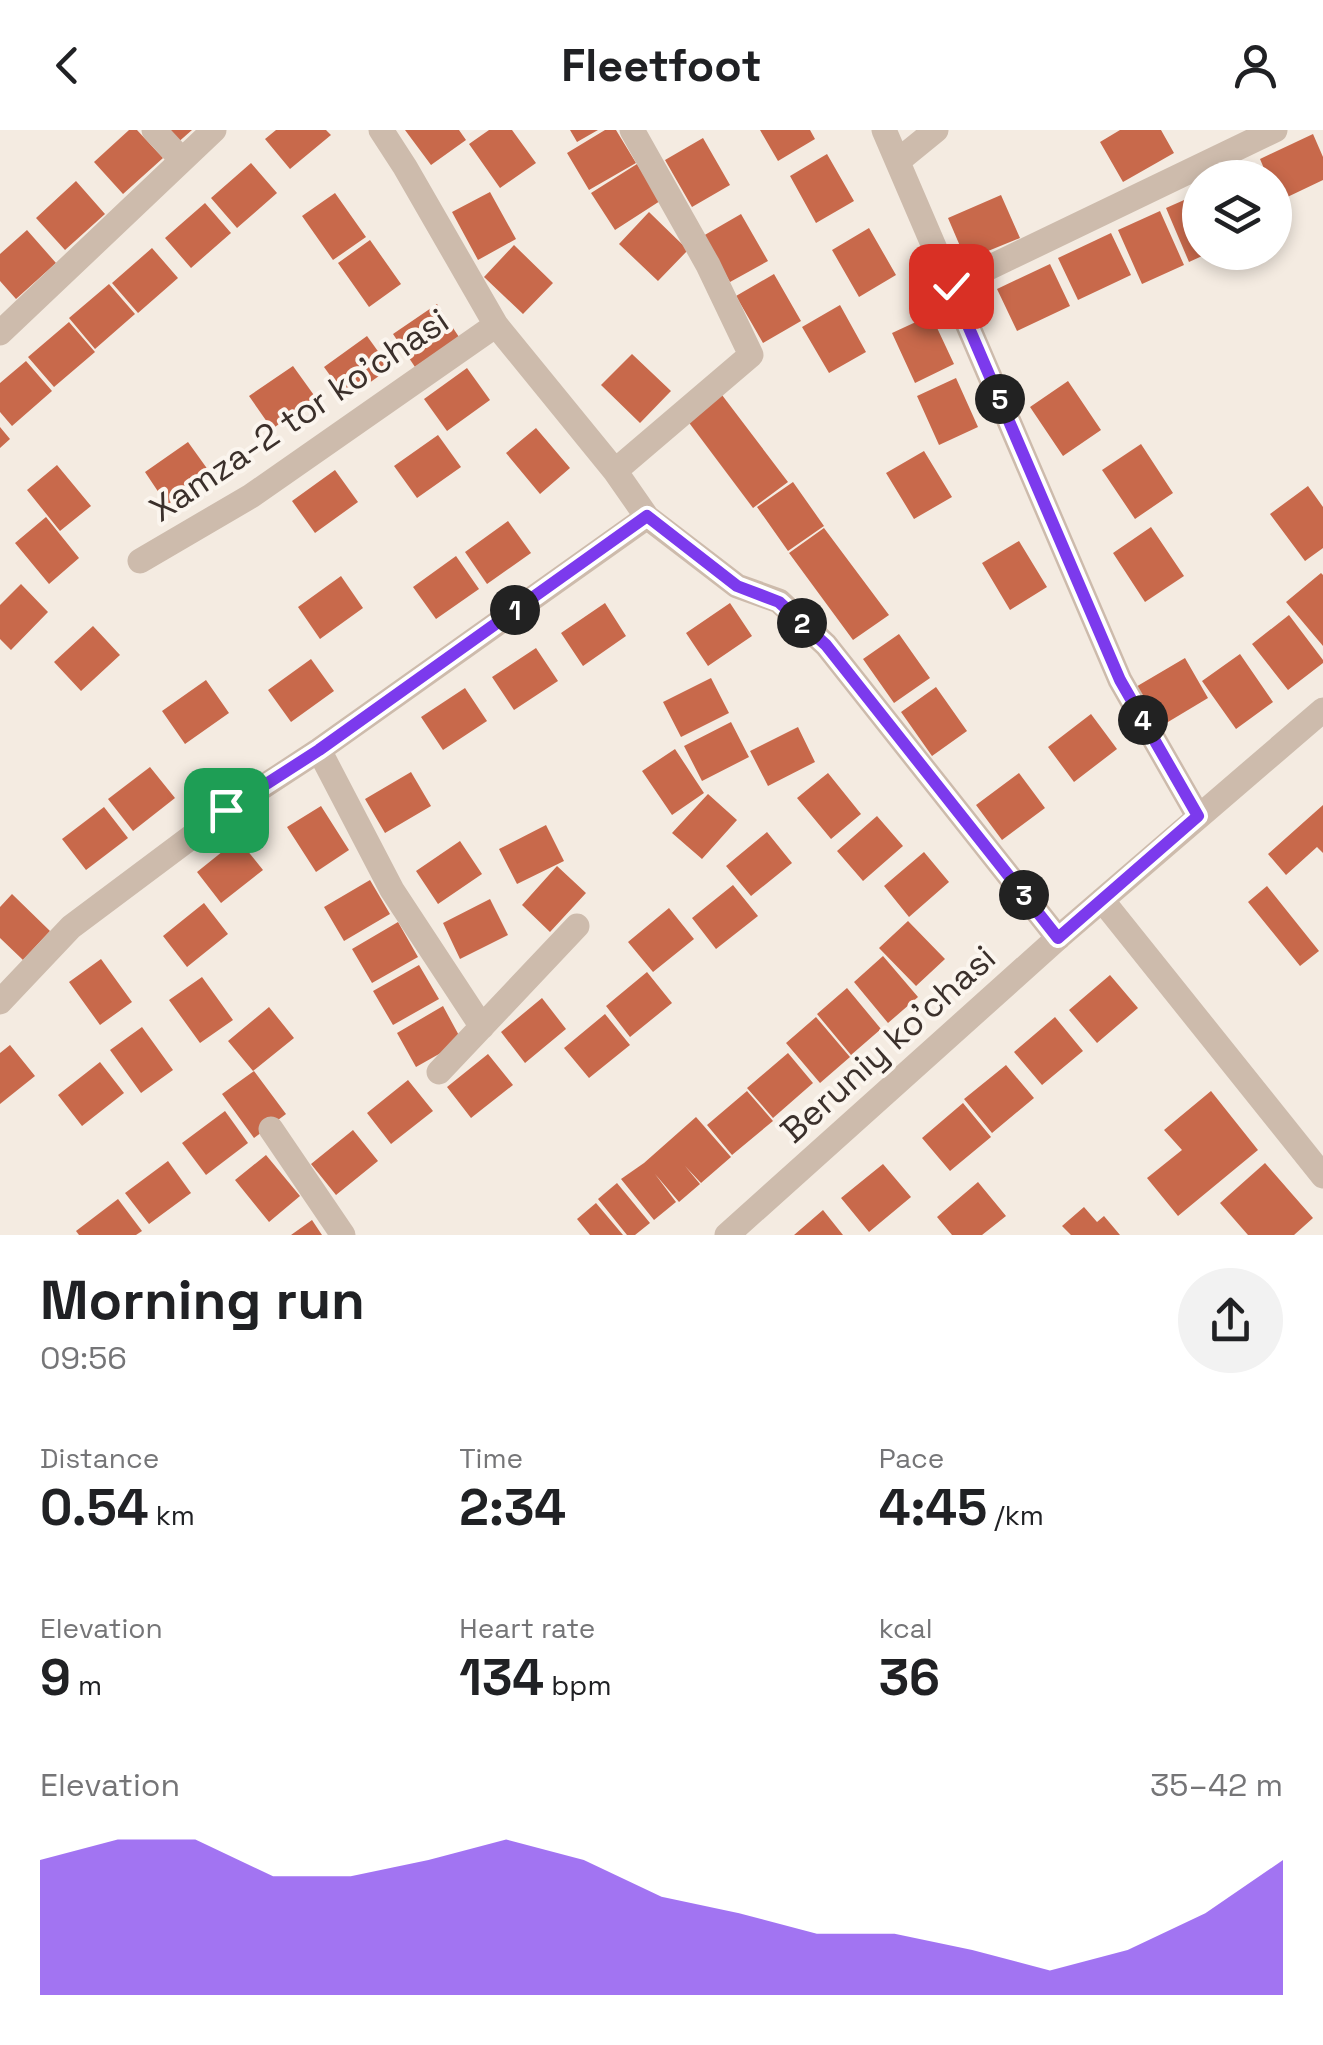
<!DOCTYPE html>
<html lang="en">
<head>
<meta charset="utf-8">
<style>
	:root { --surface:#fff; --page:#f2f2f2; --text:#202124; --muted:#757577; --accent:#7c3aed }
	body { margin:0; font-family:"Space Grotesk",sans-serif; background:var(--page); color:var(--text); height:100vh; display:flex; flex-direction:column; font-size:38px; white-space:nowrap }
	* { box-sizing:border-box; margin:0 }
	p { font-size:32px; color:var(--muted) }
	.icon { flex:none; width:55px; height:55px; fill:none; stroke:currentColor; stroke-width:2; stroke-linecap:round; stroke-linejoin:round }
	.map { position:relative; height:1105px; overflow:hidden }
	.side { display:flex; flex-direction:column; background:var(--surface); flex:1 }
	.side>* { flex:none }
	.controls { position:absolute; left:1182px; top:30px; display:grid; gap:20px }
	.controls a { display:grid; place-items:center; width:110px; height:110px; border-radius:50%; background:var(--surface); box-shadow:0 5px 15px #0003; font-size:50px }
	.pin { position:absolute; display:grid; place-items:center; width:85px; height:85px; color:#fff; margin:-42px; border-radius:20px; box-shadow:0 5px 15px #0006 }
	.km { position:absolute; width:50px; height:50px; margin:-25px; border-radius:50%; background:#222; color:#fff; font-size:28px; line-height:50px; text-align:center }
	.round { display:grid; place-items:center; flex:none; width:105px; height:105px; border-radius:52px; background:var(--page) }
	.summary { display:flex; align-items:center; justify-content:space-between; height:170px; padding:0 40px }
	h1 { font-size:55px; font-weight:700; line-height:75px }
	.figures { display:grid; grid-template-columns:repeat(3,1fr); gap:15px; height:170px; padding:10px 40px }
	.figures div { display:grid; align-content:center }
	.figures b { font-size:50px; font-weight:700 }
	.figures small { font-size:28px; font-weight:400 }
	.figures p { font-size:28px }
	.chart { height:280px; padding:20px 40px }
	.chart p { display:flex; justify-content:space-between }
	.chart svg { width:100%; height:180px; margin-top:10px; fill:var(--accent); opacity:.7 }
	header { display:flex; justify-content:space-between; align-items:center; height:130px; padding:0 40px; background:var(--surface); font-size:45px; font-weight:700 }
	.map>svg:first-child { display:block }
</style>
</head>
<body>
<header><svg class="icon" aria-label="back" viewBox="0 0 24 24"><path d="M15 5l-7 7 7 7"/></svg>Fleetfoot<svg class="icon" aria-label="person" viewBox="0 0 24 24"><circle cx="12" cy="8" r="4"/><path d="M4 21q1-7 8-7t8 7"/></svg></header>
<div class="map">
<svg width="1323" height="1105" viewBox="0 0 1323 1105">
	<rect width="100%" height="100%" fill="#f4ebe1"/>
	<path fill="#c8694b" d="M129,0H137L163,28L123,64L94,32Z
		M161,0H192L175,15Z
		M276,0H326L331,5L290,39L265,9Z
		M405,0H459L466,10L431,35Z
		M489,0H512L536,33L500,58L469,14Z
		M570,0H598L577,12Z
		M605,0H616L636,33L589,60L567,23Z
		M760,0H810L815,9L778,31Z
		M1120,0H1161L1174,23L1123,52L1100,12Z
		M1313,4L1323,27V50L1279,71L1275,61V48H1268L1260,29Z
		M703,8L730,55L692,77L665,30Z
		M827,24L854,71L816,93L790,46Z
		M251,33L277,63L237,98L211,68Z
		M637,34L660,71L615,100L591,63Z
		M1253,34L1259,48H1223Z
		M76,51L105,84L65,120L36,88Z
		M490,62L516,109L478,130L452,82Z
		M335,63L366,107L333,130L302,86Z
		M1200,63V122H1211L1189,132L1166,78Z
		M1001,65L1020,108L966,130L948,88Z
		M205,73L231,103L191,138L165,108Z
		M1160,81L1184,135L1142,154L1118,100Z
		M649,82L688,120L658,151L619,114Z
		M741,84L768,131L730,152L703,106Z
		M869,98L896,145L859,167L832,120Z
		M27,100L56,133L16,169L0,151V124Z
		M1111,103L1131,145L1078,170L1058,128Z
		M370,110L401,154L369,177L338,133Z
		M514,115L553,153L523,184L484,147Z
		M152,118L178,148L138,183L112,153Z
		M1050,134L1070,176L1017,201L997,159Z
		M774,144L801,191L763,213L736,166Z
		M109,154L135,184L95,219L69,188Z
		M437,174L459,207L415,237L393,204Z
		M840,175L866,222L829,243L802,197Z
		M931,185L954,234L915,253L892,203Z
		M69,192L95,222L54,257L28,227Z
		M367,206L390,238L347,269L324,237Z
		M632,224L671,261L640,293L601,255Z
		M26,231L52,261L12,296L0,282V253Z
		M293,236L316,268L272,299L249,266Z
		M467,238L490,270L447,301L424,269Z
		M956,248L978,297L939,315L917,266Z
		M1068,251L1101,300L1063,326L1030,277Z
		M722,265L788,352L753,378L687,290Z
		M0,297L10,309L0,318Z
		M536,298L570,338L540,364L506,323Z
		M438,305L461,337L417,368L394,336Z
		M188,312L211,344L167,375L145,342Z
		M1141,314L1173,363L1135,389L1102,340Z
		M924,321L952,367L914,389L886,343Z
		M57,335L91,376L60,401L27,360Z
		M335,340L358,372L315,403L292,371Z
		M793,352L824,396L788,421L757,377Z
		M1308,356L1323,377V418L1305,431L1270,384Z
		M46,387L79,428L49,454L15,413Z
		M508,391L531,423L487,454L465,422Z
		M1151,397L1184,446L1145,472L1113,423Z
		M824,398L889,485L853,510L789,423Z
		M1019,411L1047,457L1010,480L982,433Z
		M456,426L479,459L436,489L413,457Z
		M1321,443L1323,445V516L1286,472Z
		M341,446L363,478L320,509L298,477Z
		M21,454L48,482L11,520L0,509V475Z
		M605,473L626,506L583,536L561,503Z
		M730,473L752,506L708,536L686,503Z
		M1289,485L1323,530V533L1288,560L1252,514Z
		M93,496L120,525L81,561L54,532Z
		M899,504L930,548L894,573L863,529Z
		M536,518L558,551L514,580L492,547Z
		M1240,524L1273,572L1236,599L1202,551Z
		M1185,528L1208,568L1158,598L1134,558Z
		M311,529L334,561L291,592L268,560Z
		M711,548L729,583L681,607L663,572Z
		M206,550L229,583L185,614L162,581Z
		M936,557L967,601L932,626L901,582Z
		M465,558L487,591L443,620L421,587Z
		M1091,584L1117,619L1074,652L1048,617Z
		M731,592L749,627L702,651L684,616Z
		M798,597L815,632L768,656L750,621Z
		M675,619L704,663L672,685L642,641Z
		M150,637L175,668L133,701L108,669Z
		M411,642L431,676L385,703L365,669Z
		M828,643L861,684L831,709L797,668Z
		M1019,643L1045,678L1002,710L976,675Z
		M708,664L737,690L702,729L672,703Z
		M1323,675V723L1317,717L1286,745L1268,724Z
		M321,676L349,720L316,742L287,697Z
		M104,677L128,708L86,740L62,709Z
		M877,686L903,716L863,751L837,721Z
		M546,695L564,731L517,754L499,719Z
		M767,702L792,733L751,766L726,736Z
		M238,709L263,740L221,773L197,742Z
		M460,711L482,744L438,774L416,741Z
		M924,722L949,752L909,787L884,756Z
		M557,736L586,763L550,802L522,775Z
		M370,750L390,784L344,811L324,777Z
		M733,755L758,786L716,819L692,788Z
		M1267,756L1319,821L1300,836L1248,772Z
		M12,764L50,801L23,830L0,808V777Z
		M490,769L508,805L460,829L443,793Z
		M204,773L228,804L187,837L163,806Z
		M669,778L694,809L653,842L628,812Z
		M908,791L945,829L916,856L879,818Z
		M398,792L418,827L372,853L352,819Z
		M883,826L918,867L888,893L854,852Z
		M101,829L132,872L100,895L69,852Z
		M419,835L439,869L393,895L373,861Z
		M647,842L672,873L630,907L606,876Z
		M1110,845L1138,878L1097,913L1069,880Z
		M202,847L233,890L200,913L169,870Z
		M847,858L881,899L851,925L817,884Z
		M542,868L566,899L525,933L501,902Z
		M443,876L462,911L416,937L397,903Z
		M269,877L294,908L253,941L228,911Z
		M605,884L630,915L589,948L564,918Z
		M816,887L850,927L820,953L786,913Z
		M1055,887L1083,921L1042,955L1014,922Z
		M142,897L173,940L141,963L110,920Z
		M10,915L35,946L0,974V923Z
		M788,923L813,953L773,988L747,958Z
		M488,924L513,955L471,988L447,957Z
		M100,932L124,963L82,996L58,965Z
		M1006,935L1034,968L992,1003L964,969Z
		M254,941L286,984L254,1008L222,964Z
		M408,950L433,981L391,1014L367,983Z
		M747,961L773,991L732,1025L707,995Z
		M1211,961L1258,1020L1178,1086L1147,1048L1182,1020L1164,1000Z
		M963,973L991,1007L950,1041L922,1008Z
		M225,981L248,1013L206,1045L182,1013Z
		M696,987L731,1027L701,1053L685,1036L700,1054L679,1072L655,1044L676,1072L654,1090L621,1049L644,1033Z
		M353,1000L378,1031L336,1065L311,1034Z
		M266,1025L300,1066L269,1092L235,1050Z
		M168,1031L191,1063L149,1094L125,1063Z
		M1265,1033L1313,1088L1294,1105H1248L1220,1073Z
		M883,1034L911,1067L869,1102L841,1068Z
		M978,1052L1006,1086L982,1105H952L937,1087Z
		M617,1053L650,1093L635,1105H627L598,1069Z
		M118,1069L142,1101L136,1105H79L76,1101Z
		M596,1073L623,1105H590L577,1089Z
		M1084,1077L1097,1092L1104,1086L1120,1105H1071L1062,1096Z
		M823,1080L843,1105H794Z
		M312,1090L322,1105H291Z"/>
	<g fill="none" stroke-linecap="round" stroke-linejoin="round">
		<path stroke="#cdbbac" stroke-width="25" d="M154,0L182,30
			M381,0L405,37L496,195L615,341L647,387L737,456L779,471L826,515L1058,808
			M884,0L1120,550L1198,686
			M898,31L936,0
			M951,156L1275,0
			M0,203L214,0
			M615,341L751,225L708,135L632,0
			M140,431L251,366L496,195
			M319,620L392,760L482,897
			M0,872L71,797L226,681L319,620L647,387
			M439,942L577,796
			M271,999L343,1105"/>
		<path stroke="#cdbbac" stroke-width="25" d="M1102,770L1323,1046
			M727,1105L1058,808L1323,580"/>
	</g>
	<g fill="none" stroke-linecap="round" stroke-linejoin="round">
		<defs>
			<path id="route" d="M226,680L319,620L647,386L737,456L779,472L826,515L1058,808L1198,686L1120,550L951,156"/>
		</defs>
		<use href="#route" stroke="#fff" stroke-width="20"/>
		<use href="#route" stroke="#7c3aed" stroke-width="12"/>
	</g>
	<g text-anchor="middle" dominant-baseline="central" stroke-width="8" stroke-linejoin="round" paint-order="stroke">
		<g font-size="35" fill="#3b302b" stroke="#fbf5ee">
			<text transform="translate(299 285) rotate(-34)">Xamza-2 tor ko'chasi</text>
			<text transform="translate(888 914) rotate(-42)">Beruniy ko'chasi</text>
		</g>
	</g>
</svg>
<div class="controls">
<a><svg class="icon" aria-label="layers" viewBox="0 0 24 24"><path d="M12 4l9 5-9 5-9-5zM3 14l9 5 9-5"/></svg></a>
</div>
<div class="pin" style="left:226px;top:680px;background:#1e9e55"><svg class="icon" aria-label="arrive" viewBox="0 0 24 24"><path d="M6 21V4h12l-3 4 3 4H6"/></svg></div>
<div class="pin" style="left:951px;top:156px;background:#d93025"><svg class="icon" aria-label="check" viewBox="0 0 24 24"><path d="M5 12l5 5 9-10"/></svg></div>
<b class="km" style="left:515px;top:480px">1</b>
<b class="km" style="left:802px;top:493px">2</b>
<b class="km" style="left:1024px;top:765px">3</b>
<b class="km" style="left:1143px;top:590px">4</b>
<b class="km" style="left:1000px;top:269px">5</b>
</div>
<section class="side">
<div class="summary"><div><h1>Morning run</h1><p>09:56</p></div><a class="round"><svg class="icon" aria-label="share" viewBox="0 0 24 24"><path d="M12 15V3M7 8l5-5 5 5M5 13v7h14v-7"/></svg></a></div>
<div class="figures">
<div><p>Distance</p><b>0.54<small> km</small></b></div>
<div><p>Time</p><b>2:34</b></div>
<div><p>Pace</p><b>4:45<small> /km</small></b></div>
</div>
<div class="figures">
<div><p>Elevation</p><b>9<small> m</small></b></div>
<div><p>Heart rate</p><b>134<small> bpm</small></b></div>
<div><p>kcal</p><b>36</b></div>
</div>
<div class="chart"><p><span>Elevation</span>35–42 m</p>
<svg viewBox="0 0 160 44" preserveAspectRatio="none"><path d="M0 44V11L10 6L20 6L30 15L40 15L50 11L60 6L70 11L80 20L90 24L100 29L110 29L120 33L130 38L140 33L150 24L160 11V44z"/></svg>
</div>
</section>
</body>
</html>
